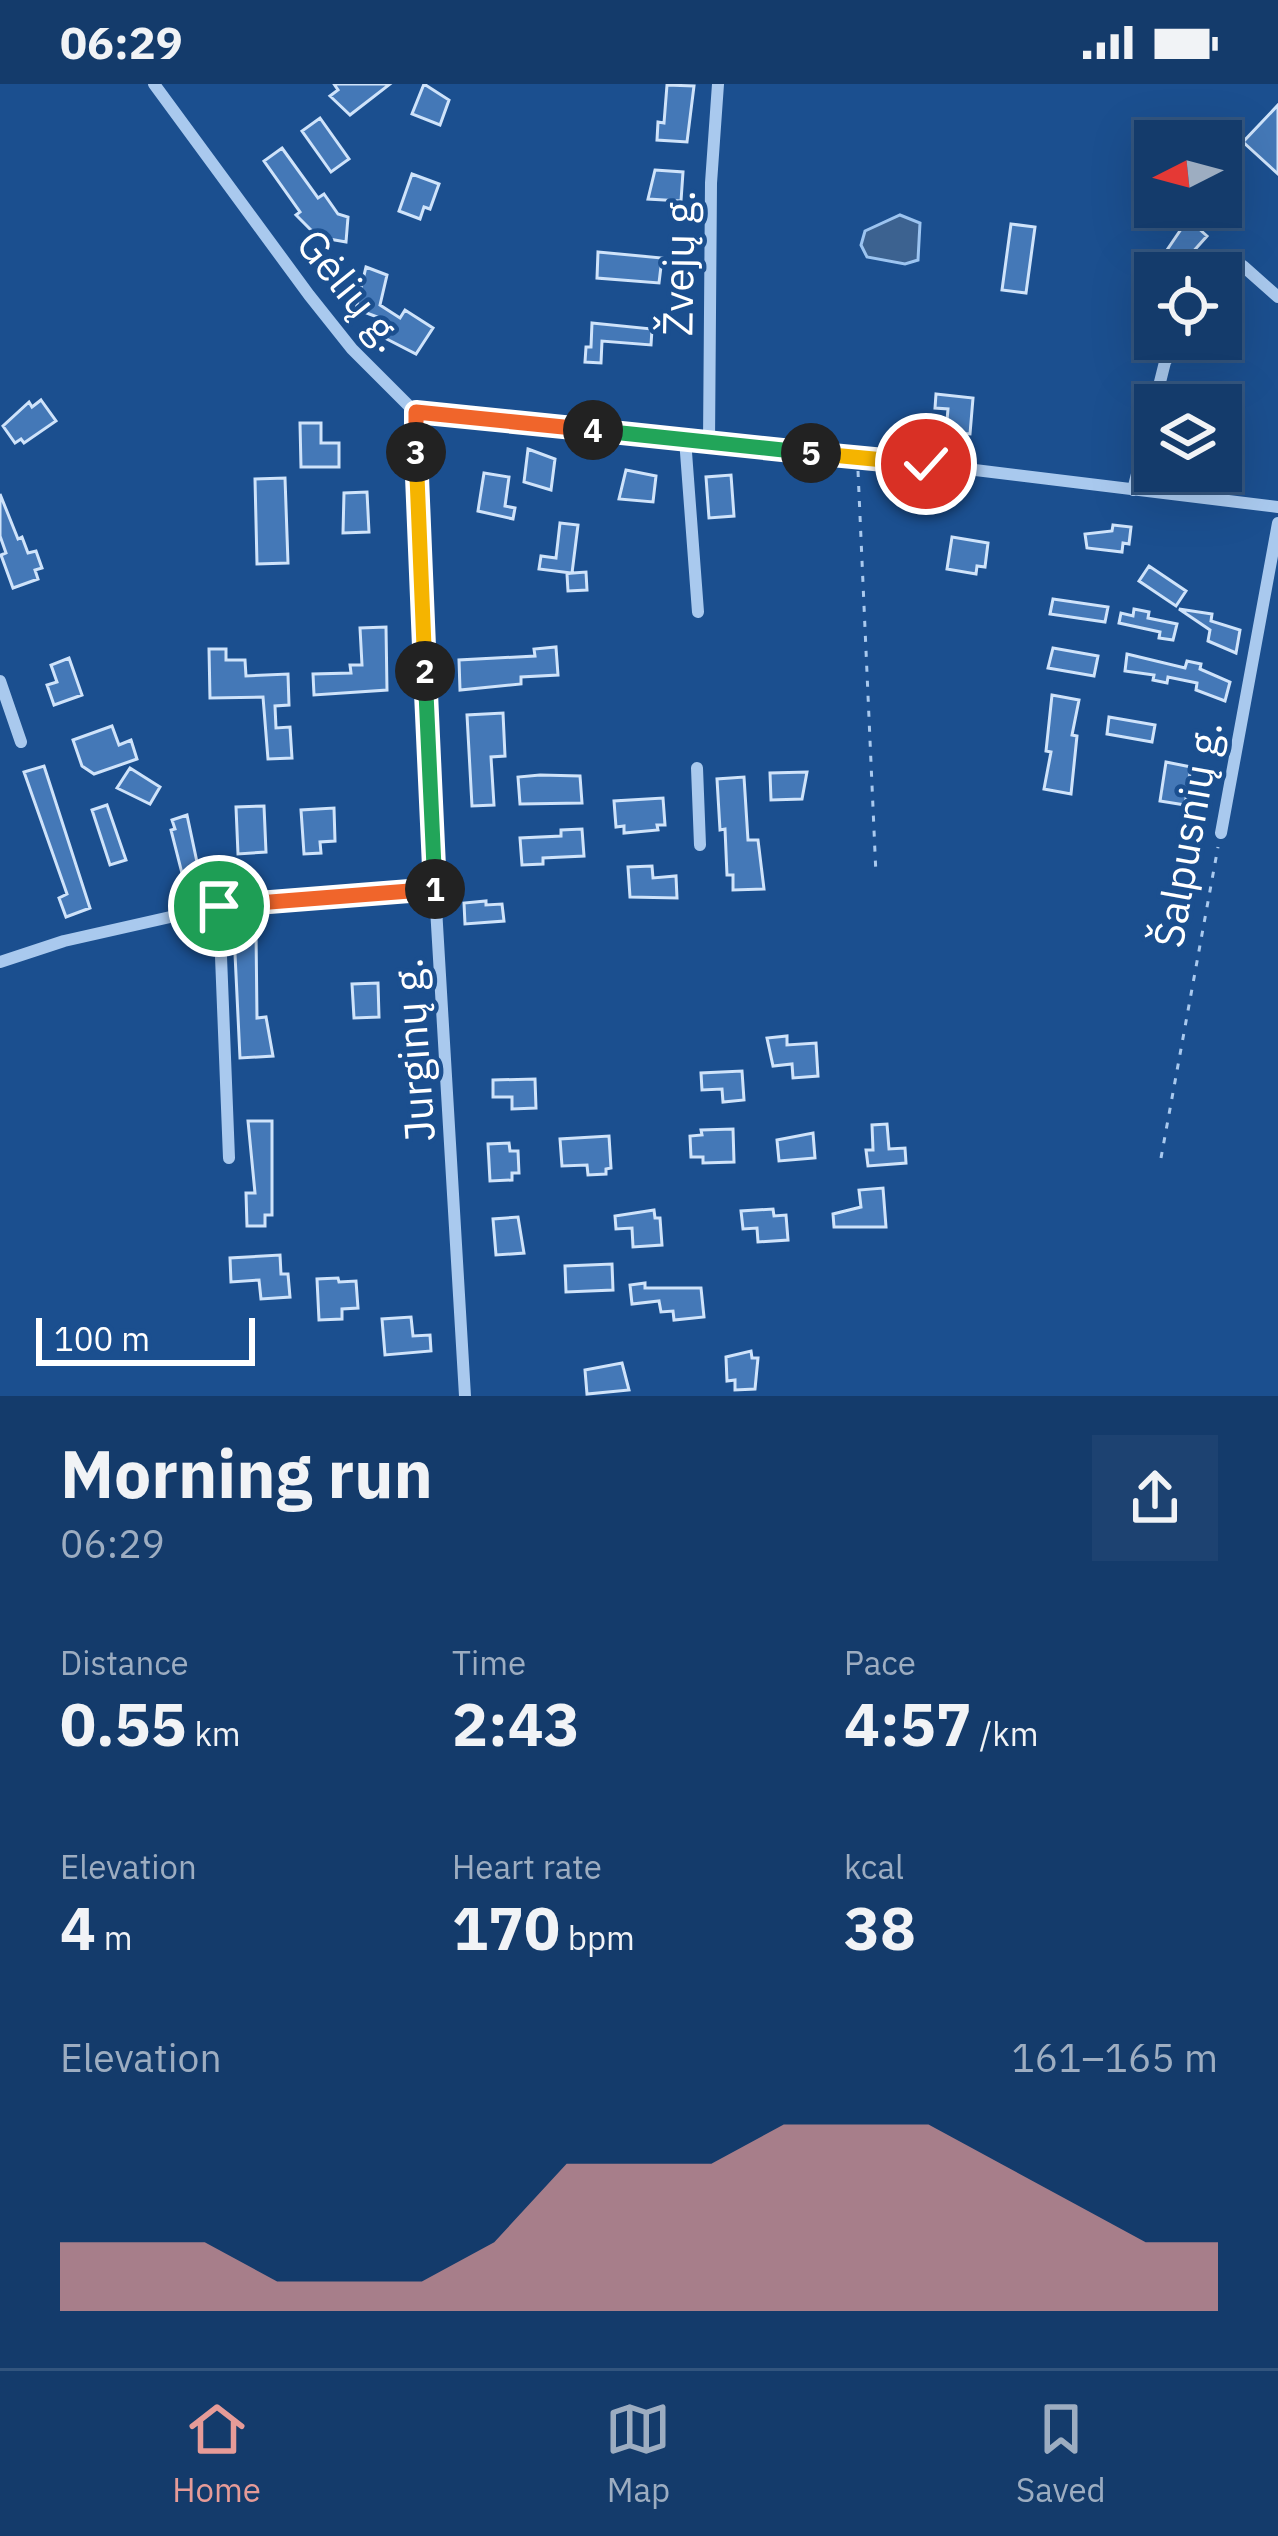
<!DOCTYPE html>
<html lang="en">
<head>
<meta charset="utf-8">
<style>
	:root { --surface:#143b6b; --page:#1d4271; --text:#f1f3f6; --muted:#9dadc1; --line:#33557e; --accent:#e69b98 }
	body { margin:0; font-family:"IBM Plex Sans",sans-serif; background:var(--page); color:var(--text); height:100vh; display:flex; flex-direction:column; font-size:45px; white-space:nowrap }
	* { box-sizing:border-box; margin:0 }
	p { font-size:39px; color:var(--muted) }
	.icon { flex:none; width:66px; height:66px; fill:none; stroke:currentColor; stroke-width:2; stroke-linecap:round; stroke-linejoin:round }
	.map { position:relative; height:1312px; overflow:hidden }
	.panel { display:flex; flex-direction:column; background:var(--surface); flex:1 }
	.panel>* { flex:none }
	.needle { width:78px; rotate:264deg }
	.tools { position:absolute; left:1134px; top:36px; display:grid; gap:24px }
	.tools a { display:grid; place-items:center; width:108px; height:108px; border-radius:0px; background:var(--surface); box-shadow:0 12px 48px #0002,0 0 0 3px var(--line); font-size:60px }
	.scale { position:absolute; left:36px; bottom:30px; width:219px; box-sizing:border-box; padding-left:12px; border:6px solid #fff; border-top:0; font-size:33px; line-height:42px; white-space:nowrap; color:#fff; -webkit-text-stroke:9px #1b4f8f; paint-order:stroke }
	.pin { position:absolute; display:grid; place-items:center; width:102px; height:102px; color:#fff; margin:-51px; border:6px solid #fff; border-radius:50%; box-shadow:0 3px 12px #0007 }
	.km { position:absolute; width:60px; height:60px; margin:-30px; border-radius:50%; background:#222; color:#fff; font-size:33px; line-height:60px; text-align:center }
	.round { display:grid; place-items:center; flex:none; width:126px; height:126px; border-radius:0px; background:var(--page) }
	.head { display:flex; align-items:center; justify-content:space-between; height:204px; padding:0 60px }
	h1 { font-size:66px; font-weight:700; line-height:90px }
	.metrics { display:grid; grid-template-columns:repeat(3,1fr); gap:18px; height:204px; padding:12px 60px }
	.metrics div { display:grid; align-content:center }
	.metrics b { font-size:60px; font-weight:700 }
	.metrics small { font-size:33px; font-weight:400 }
	.metrics p { font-size:33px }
	.chart { height:336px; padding:24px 60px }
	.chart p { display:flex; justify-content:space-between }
	.chart svg { width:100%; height:216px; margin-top:12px; fill:var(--accent); opacity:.7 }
	.status { display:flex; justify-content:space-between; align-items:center; height:84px; padding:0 60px; background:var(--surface); direction:ltr }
	.status svg { height:33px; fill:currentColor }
	.tab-bar { display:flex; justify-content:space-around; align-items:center; height:168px; border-top:3px solid var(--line); background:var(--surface); font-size:33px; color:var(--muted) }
	.tab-bar a { display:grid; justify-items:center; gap:6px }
	.tab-bar .current { color:var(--accent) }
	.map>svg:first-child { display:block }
</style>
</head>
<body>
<div class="status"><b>06:29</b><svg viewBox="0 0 49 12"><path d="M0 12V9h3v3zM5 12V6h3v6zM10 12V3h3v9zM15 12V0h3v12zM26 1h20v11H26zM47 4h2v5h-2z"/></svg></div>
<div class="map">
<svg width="1278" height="1312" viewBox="0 0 1278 1312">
	<rect width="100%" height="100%" fill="#1b4f8f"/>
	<path fill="#3c6290" stroke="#9cc4f0" stroke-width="3" d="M900,131L920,139L918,176L905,180L867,173L861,161L865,147Z"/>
	<path fill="#4478b7" stroke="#cfe3fa" stroke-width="3" d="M334,0H390L350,31L330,12L338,6Z
		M424,0L449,16L440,41L412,30Z
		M667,1L694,2L687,58L657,56L658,38L664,39Z
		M1278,21V90L1243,58Z
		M320,34L349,75L331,88L302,47Z
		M282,64L318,114L324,110L338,130L348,133L346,158L318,153L296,131L300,128L264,77Z
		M655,86L683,88L681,117L648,115Z
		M412,90L439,100L430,125L424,123L420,135L399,127Z
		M1188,135L1207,152L1182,180L1167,166Z
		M1011,140L1035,143L1026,209L1002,206Z
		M598,168L662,174L659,199L597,194Z
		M366,183L387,191L380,221L400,234L405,226L433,244L416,270L379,251L388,237L356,225Z
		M592,239L652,245L651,261L602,257L601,279L585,278L586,263H591Z
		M936,310L973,314L970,350L946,348L948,325L935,324Z
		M41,316L56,337L24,359L21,355L15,359L3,342L29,318L32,323Z
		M300,339H321V359H339V383H301Z
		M528,365L555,375L551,406L524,398Z
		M626,386L656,392L653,418L619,415Z
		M484,389L509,393L505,422L515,424L513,435L478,427Z
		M731,391L734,432L709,434L706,393Z
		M285,394L288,479L257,480L255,395Z
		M367,408L369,448L343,449L344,409Z
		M0,410L18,455L22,453L28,469L36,467L42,484L35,486L38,495L13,504L1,471L6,469L0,452Z
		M560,439L578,441L572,489L586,488L587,506L568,507L567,490L571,489L539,485L541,472L556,474Z
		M1113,441L1131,443L1129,460L1123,459L1122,468L1087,464L1085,450L1112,447Z
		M952,453L988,459L985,483L977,482L976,490L947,485Z
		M1149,482L1186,507L1176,522L1139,497Z
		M1053,515L1108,523L1105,538L1050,530Z
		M1134,525L1149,528L1148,534L1177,540L1173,556L1159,554L1160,548L1119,539L1121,529L1133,532Z
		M1179,525L1212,530L1211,537L1240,546L1236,569L1208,557L1210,546Z
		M386,543L387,606L314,611L313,590L351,589L350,581H362L360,544Z
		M556,563L558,591L521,593V600L460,606L459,576L535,572L534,565Z
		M1053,564L1098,572L1094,592L1048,584Z
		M209,565H226V576H245L246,592L288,590L289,621L275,622L276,644L290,643L292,674L268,675L263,613L210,614Z
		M1127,570L1185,584L1187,577L1201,580L1200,585L1230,598L1225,617L1196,606L1197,599L1168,593L1167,599L1153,596L1154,591L1125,587Z
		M69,574L82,611L54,621L47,601L57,598L51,581Z
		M1052,611L1079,616L1072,651L1077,652L1071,710L1044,705L1051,668L1046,667Z
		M503,629L505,672L491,673L494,721L472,722L467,631Z
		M1109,633L1155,641L1152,658L1107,650Z
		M112,642L119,661L131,656L137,675L94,690L82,682L73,656Z
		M1166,678L1191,683L1185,721L1160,717Z
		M44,682L90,824L66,833L59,814L67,810L24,688Z
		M130,684L160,703L150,720L117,704Z
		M807,688L802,715L771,716L770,689Z
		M540,691L580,692L582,719L520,720L518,693Z
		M744,693L748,756H758L764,805L733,806V791H727L725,745L720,746L717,695Z
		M663,714L665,741H657L658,746L624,749V742L616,743L614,717Z
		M107,721L126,776L110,781L92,726Z
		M264,722L266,768L238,770L236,723Z
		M334,724L335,757L320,758L321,769L304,770L301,726Z
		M187,731L201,797L185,801L171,746L175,745L172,736Z
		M582,745L584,772L543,774V780L522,781L520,754L561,752V746Z
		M652,782L653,794L676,792L677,814L630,813L628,783Z
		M486,817V821L502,820L504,837L465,840L464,819Z
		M256,848L257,934L266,933L273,972L240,974L234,849Z
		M378,899L379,933L354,934L352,900Z
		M787,952V961L816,959L818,992L793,994L792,980L773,982L767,954Z
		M742,987L744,1016L723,1018L722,1005L702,1006L701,989Z
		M535,995L536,1024L512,1025V1013H493V996Z
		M248,1037H272V1131H265V1142H247L246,1109H255Z
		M887,1040L889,1065L905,1064L906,1079L868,1082L866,1066H873L872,1041Z
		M733,1045L734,1078L703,1079V1073H691L690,1052L702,1051L701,1046Z
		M813,1049L815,1074L779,1077L777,1056Z
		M609,1052L611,1084L606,1085V1090L588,1091L587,1081L562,1082L560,1055Z
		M509,1059L510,1067H518L519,1089H512V1096L490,1097L488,1060Z
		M883,1104L886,1143H834L833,1130L861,1123L859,1106Z
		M773,1125L774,1132L786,1131L788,1156L758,1158L757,1144L743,1145L741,1127Z
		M654,1126L655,1134H660L662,1161L633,1163L632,1144L616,1145L615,1132Z
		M518,1133L524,1169L496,1171L493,1135Z
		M280,1171L281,1190H288L290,1213L261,1215L259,1196L231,1198L230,1174Z
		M612,1180L613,1206L566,1208L565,1182Z
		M338,1194L339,1198L356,1197L358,1224L342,1225V1235L319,1236L317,1195Z
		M645,1199V1204H701L704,1233L674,1236L673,1227L661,1228L659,1217L632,1220L630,1201Z
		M411,1233L413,1252L430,1251L431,1267L385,1271L382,1235Z
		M751,1267L752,1274H758L755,1305L735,1306V1296L727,1297L726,1273Z
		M622,1279L629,1306L587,1310L585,1286Z"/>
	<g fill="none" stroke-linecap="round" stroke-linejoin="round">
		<path stroke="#a9c9ee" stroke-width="3" stroke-dasharray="6 9" stroke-linecap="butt" d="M858,387L876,791
			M1161,1074L1218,763"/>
		<path stroke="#a9c9ee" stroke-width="12" d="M154,0L309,211L352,265L415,328L926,380L1278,423
			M1221,208L1243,182L1278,213
			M415,328L435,807L465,1312
			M685,355L698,528
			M709,358L711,99L718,0
			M1133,406L1165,278L1180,255
			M0,597L21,658
			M697,684L700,761
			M1221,749L1278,439
			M219,822L229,1074
			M0,878L64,857L219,822L435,807"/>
	</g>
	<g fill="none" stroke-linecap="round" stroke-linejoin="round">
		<defs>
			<path id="split-1" d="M219,822L435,805"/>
			<path id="split-2" d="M425,587L435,805"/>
			<path id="split-3" d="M416,368L425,587"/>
			<path id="split-4" d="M416,368V328L593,346"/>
			<path id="split-5" d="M593,346L811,369"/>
			<path id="split-6" d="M811,369L926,380"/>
		</defs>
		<use href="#split-1" stroke="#fff" stroke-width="24"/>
		<use href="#split-2" stroke="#fff" stroke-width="24"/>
		<use href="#split-3" stroke="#fff" stroke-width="24"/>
		<use href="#split-4" stroke="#fff" stroke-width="24"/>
		<use href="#split-5" stroke="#fff" stroke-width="24"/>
		<use href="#split-6" stroke="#fff" stroke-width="24"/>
		<use href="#split-1" stroke="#f0652b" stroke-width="15"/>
		<use href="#split-2" stroke="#22a559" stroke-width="15"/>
		<use href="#split-3" stroke="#f5b400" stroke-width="15"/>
		<use href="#split-4" stroke="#f0652b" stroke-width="15"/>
		<use href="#split-5" stroke="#22a559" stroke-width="15"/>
		<use href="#split-6" stroke="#f5b400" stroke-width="15"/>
	</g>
	<g text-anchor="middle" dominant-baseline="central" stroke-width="9" stroke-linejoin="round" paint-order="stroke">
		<g font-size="42" fill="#fff" stroke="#1b4f8f">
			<text transform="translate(678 179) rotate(-89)">Žvejų g.</text>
			<text transform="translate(351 206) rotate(51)">Gėlių g.</text>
			<text transform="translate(1187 750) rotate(-80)">Šalpusnių g.</text>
			<text transform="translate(413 966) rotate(-94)">Jurginų g.</text>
		</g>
	</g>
</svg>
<div class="tools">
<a><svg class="needle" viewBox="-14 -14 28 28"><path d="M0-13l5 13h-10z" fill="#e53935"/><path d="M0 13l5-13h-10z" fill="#9dadc1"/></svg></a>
<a><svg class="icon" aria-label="locate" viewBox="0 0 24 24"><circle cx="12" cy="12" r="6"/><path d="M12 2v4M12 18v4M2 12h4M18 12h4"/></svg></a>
<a><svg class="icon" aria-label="layers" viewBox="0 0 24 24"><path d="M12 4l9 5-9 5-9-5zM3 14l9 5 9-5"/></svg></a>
</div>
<div class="scale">100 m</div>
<div class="pin" style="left:219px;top:822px;background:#1e9e55"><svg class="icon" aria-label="arrive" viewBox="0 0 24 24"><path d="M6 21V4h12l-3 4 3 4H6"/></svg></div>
<div class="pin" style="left:926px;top:380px;background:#d93025"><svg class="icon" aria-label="check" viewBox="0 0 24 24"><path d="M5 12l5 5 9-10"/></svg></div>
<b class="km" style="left:435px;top:805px">1</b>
<b class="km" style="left:425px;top:587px">2</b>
<b class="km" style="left:416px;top:368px">3</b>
<b class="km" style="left:593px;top:346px">4</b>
<b class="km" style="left:811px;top:369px">5</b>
</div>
<section class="panel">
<div class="head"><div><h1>Morning run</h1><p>06:29</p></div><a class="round"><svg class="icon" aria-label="share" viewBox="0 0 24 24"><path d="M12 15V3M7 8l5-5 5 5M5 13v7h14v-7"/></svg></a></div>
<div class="metrics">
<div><p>Distance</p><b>0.55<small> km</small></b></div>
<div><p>Time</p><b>2:43</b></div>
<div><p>Pace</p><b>4:57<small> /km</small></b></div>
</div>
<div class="metrics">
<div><p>Elevation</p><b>4<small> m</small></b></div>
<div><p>Heart rate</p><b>170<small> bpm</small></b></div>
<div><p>kcal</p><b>38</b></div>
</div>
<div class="chart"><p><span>Elevation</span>161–165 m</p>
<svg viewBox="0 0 160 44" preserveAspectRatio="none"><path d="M0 44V30L10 30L20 30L30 38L40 38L50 38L60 30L70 14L80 14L90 14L100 6L110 6L120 6L130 14L140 22L150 30L160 30V44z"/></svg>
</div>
</section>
<nav class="tab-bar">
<a class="current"><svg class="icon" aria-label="home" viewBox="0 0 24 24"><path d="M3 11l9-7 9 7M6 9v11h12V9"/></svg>Home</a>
<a><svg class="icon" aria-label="map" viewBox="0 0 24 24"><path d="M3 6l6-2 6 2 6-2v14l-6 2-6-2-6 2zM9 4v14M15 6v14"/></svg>Map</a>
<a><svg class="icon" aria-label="saved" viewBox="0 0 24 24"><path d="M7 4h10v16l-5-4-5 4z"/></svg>Saved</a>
</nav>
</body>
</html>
